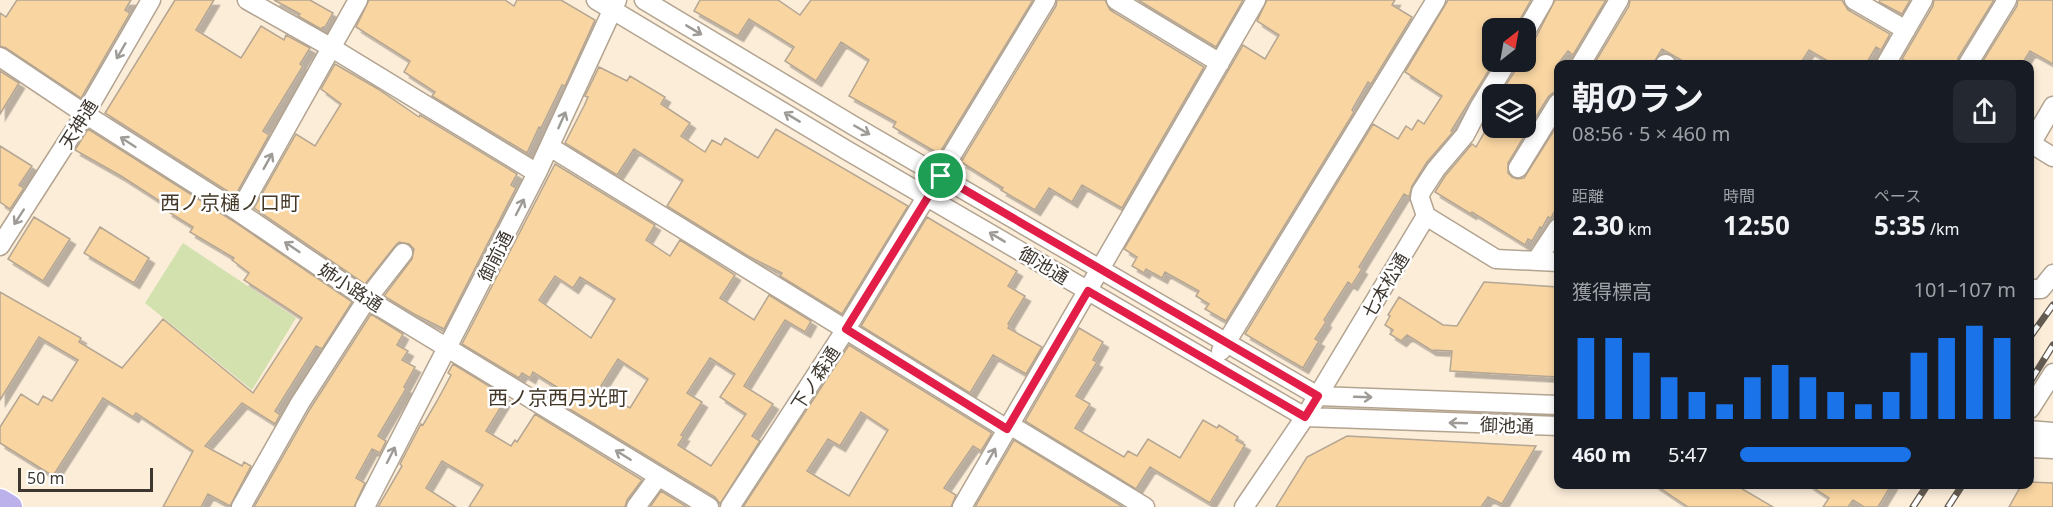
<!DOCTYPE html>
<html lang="ja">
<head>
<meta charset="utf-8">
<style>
	:root { --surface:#171b24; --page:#242831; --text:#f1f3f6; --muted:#9ea1a6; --accent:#1a73e8 }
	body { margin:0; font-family:"Noto Sans","Noto Sans JP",sans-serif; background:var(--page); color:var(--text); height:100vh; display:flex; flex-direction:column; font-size:22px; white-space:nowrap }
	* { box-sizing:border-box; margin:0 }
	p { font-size:20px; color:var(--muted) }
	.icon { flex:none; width:33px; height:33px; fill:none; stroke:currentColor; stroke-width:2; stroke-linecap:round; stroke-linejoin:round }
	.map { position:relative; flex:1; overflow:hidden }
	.side { position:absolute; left:1554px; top:60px; width:480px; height:429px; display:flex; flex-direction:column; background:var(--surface); border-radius:12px; box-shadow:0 3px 9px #0003 }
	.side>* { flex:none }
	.needle { width:39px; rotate:31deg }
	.fabs { position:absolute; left:1482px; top:18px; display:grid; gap:12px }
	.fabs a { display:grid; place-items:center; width:54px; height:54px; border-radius:12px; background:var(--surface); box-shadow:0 3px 9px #0003; font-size:30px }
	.scale { position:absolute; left:18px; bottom:15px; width:135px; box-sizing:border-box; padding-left:6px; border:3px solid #3d372f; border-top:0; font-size:16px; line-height:21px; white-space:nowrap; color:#3d372f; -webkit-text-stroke:4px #fff; paint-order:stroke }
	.pin { position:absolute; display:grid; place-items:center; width:51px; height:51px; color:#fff; margin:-26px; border:3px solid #fff; border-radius:50%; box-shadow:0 2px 6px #0007 }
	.round { display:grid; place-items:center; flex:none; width:63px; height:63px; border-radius:12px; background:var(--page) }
	.head { display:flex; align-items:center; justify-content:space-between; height:102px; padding:0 18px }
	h1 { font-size:33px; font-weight:700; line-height:45px }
	.figures { display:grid; grid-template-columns:repeat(3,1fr); gap:9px; height:102px; padding:6px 18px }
	.figures div { display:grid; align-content:center }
	.figures b { font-size:26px; font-weight:700 }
	.figures small { font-size:16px; font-weight:400 }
	.figures p { font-size:16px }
	.chart { height:168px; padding:12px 18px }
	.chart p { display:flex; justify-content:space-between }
	.chart svg { width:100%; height:108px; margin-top:6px; stroke:var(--accent); stroke-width:6 }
	ul { padding:0 18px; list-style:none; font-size:20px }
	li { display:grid; grid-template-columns:96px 72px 1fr; align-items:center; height:45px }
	li i { height:15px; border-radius:8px; background:var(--accent) }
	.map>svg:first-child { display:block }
</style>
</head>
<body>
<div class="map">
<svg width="2053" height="507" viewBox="0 0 2053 507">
	<defs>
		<filter id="shadow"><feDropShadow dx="5.5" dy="5.5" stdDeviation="0" flood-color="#0004"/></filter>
	</defs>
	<rect width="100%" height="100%" fill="#fcedd9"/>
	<path fill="#d2e1ae" d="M183,243L296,318L252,390L145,303Z"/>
	<path fill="#f9d5a2" stroke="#b4a693" stroke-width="1.5" fill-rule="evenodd" filter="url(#shadow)" d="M17,0H131L125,10L130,13L81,98L6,48L0,46V13L6,17Z
		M175,0H214L196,30L241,58L261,26L284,40L286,35L310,48L300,64L303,66L263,131L269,135L235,196L105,113Z
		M274,0H310L333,13L325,27H323L321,29L298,16L300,14Z
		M369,0H505L514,6L517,0H561L595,20L565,86L562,85L541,128L539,127L527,153L432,96L435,92L404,72L410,61L356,27Z
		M700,0H778L800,15L811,0H1033L939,154L893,127L896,122L849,96L869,60L841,42L816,81L785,61L794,47L749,19L738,36L694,11Z
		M1057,0H1105L1110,10L1204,67L1122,208L1082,185L1072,202L1049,188L1035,210L1001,190L1003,188L961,162L1056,6Z
		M1138,0H1243L1216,47Z
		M1267,0H1395L1392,5L1412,17L1371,84L1368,82L1353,108L1352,110L1354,112L1226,321L1205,309L1209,304L1196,296L1199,291L1165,272L1162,278L1146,269L1144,273L1132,266L1137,257L1124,249L1243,45L1265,59L1279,35L1257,21Z
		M1448,0H1531L1515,28H1492V62H1494L1451,131L1453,132L1427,162L1412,186L1409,197L1404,194L1359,267L1362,269L1352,285L1348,282L1324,320L1326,322L1315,339L1319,341L1303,368L1245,334L1373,124L1398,139L1406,126L1412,130L1418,120L1424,124L1442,96L1405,72Z
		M1555,0H1606L1573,55L1568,51L1558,64V92L1553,93L1548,97L1508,163V173L1512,177L1517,179L1524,178L1558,124V205L1551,218L1548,217L1542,228L1540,227L1532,241L1528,239L1525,245L1472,212L1471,214L1435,192L1445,176L1472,144L1476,147L1487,128H1526V94H1500L1517,68L1518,62H1526V48L1536,37Z
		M1630,0H1842L1848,10L1890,34L1881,50L1876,47L1866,64H1833L1809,50L1800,64H1688L1662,49L1653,64H1594L1629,6Z
		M1880,0H1910L1902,14L1879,2Z
		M1934,0H1994L1958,58L1957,64H1911L1902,59L1933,6Z
		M2018,0H2053V64L2030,51L2022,64H1981L2017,6Z
		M335,64L378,89L419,117L420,115L517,174L511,185L516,188L444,329L414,314L384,296L412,259L414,249L409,244L399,242L395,246L365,284L254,208L296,134L315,146L341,104L321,89Z
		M599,67L627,81L630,76L665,97L661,104L690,123L681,136L705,152L712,140L721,145L725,138L758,158L776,129L908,206L842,314L780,276L782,273L748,256L667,206L683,180L634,149L617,175L565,143L584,106L588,97L585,96Z
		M0,71L19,83L0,114Z
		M88,129L233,221L352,302L322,349L316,346L275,411L280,415L275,424L242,403L205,446L242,466L244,462L251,466L230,506L208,494L201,507H163L193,451L136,413L133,417L103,398L53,476L0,443V427L21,394L38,405L43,396L52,401L78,360L39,337L0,400V292L81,338L79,342L122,368L163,319L253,393L302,318L244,280L249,273L232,260L234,258L190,232L193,227L167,211L169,207L121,176L75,150Z
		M0,146L32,166L19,185L24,188L10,209L0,202Z
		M555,164L655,225L646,240L670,256L680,240L735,275L720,298L754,320L769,295L811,321L805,332L785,320L744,386L773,404L752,436L760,441L720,504L715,497L558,402L564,393L560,391V389L533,372L530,378L522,373L519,378L462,344ZM555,276L573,288L580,277L615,299L591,338L539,300ZM710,358L735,374L720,397L746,414L711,466L678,445L684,436L681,435L702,402L687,393ZM618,359L648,379L630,408L623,404L621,407L597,392Z
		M34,217L70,239L43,281L8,259Z
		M927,217L1017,271L1008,286L1025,296L1008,324L1010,325L1008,328L1042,347L1026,374L993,355L970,393L861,326Z
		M100,227L149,258L134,283L84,253Z
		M1484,282L1558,287V377L1450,371L1452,351L1431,350L1407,335L1401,341L1390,334L1393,330L1385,325L1390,316L1388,315L1399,297L1443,325L1457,326Z
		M371,314L403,334L397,345L408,351L402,360L415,367L404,387L406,388L403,394L378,436L386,441L380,453L372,449L356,478L365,483L354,507H254L310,409Z
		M1079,328L1103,342L1093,360L1097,362L1076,396L1090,404L1075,428L1124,457L1128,451L1137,456L1148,439L1180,458L1203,420L1217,428L1219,425L1238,437L1236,440L1245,445L1210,503L1150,467L1136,489L1025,421Z
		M849,345L992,433L981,451L973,446L944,488L956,495L951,507H743ZM861,412L888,430L849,496L807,471L828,439L840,446Z
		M453,364L507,397L486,431L511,446L515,440L517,442L535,414L642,480L627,500L625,507H469L483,485L442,461L426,488L456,507H378L402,466L400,464L421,424L423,425L437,401L451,375L448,373Z
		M1347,436L1536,446L1502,504L1488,497L1481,507H1276L1307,457Z
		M1014,440L1123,507H975Z
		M2030,482L2053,483V507H2009L2022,484H2030Z
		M1654,484H1734L1773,507H1688Z
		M1808,484H1892L1878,507H1864L1853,500L1848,507H1823L1829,498Z
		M661,491L687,507H650Z"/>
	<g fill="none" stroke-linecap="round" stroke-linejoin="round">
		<defs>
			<path id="minor" d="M247,0L332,48L537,173
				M596,0L848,151L1305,417L1558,426
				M644,0L854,126L1318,396L1558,405
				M1116,0L1220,63
				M1854,0L1906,30
				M1526,31L1544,0
				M0,57L85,114L239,212L367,299L709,507
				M1581,64L1619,0
				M1665,64H1666
				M1886,64L1923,0
				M1968,64L2007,0
				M2030,143L2053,157
				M2031,144L2053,106
				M550,147L1007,429
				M1518,168L1558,103
				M239,212L358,0
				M1426,216L1420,198L1421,192L1436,169L1465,135L1480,106L1507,62
				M1426,216L1496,259L1558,262
				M0,246L85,114L151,0
				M1536,261L1558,228
				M2030,289H2041L2053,274
				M1221,351L1436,0
				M2030,409L2053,373
				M1010,425L1145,507
				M2030,430L2053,432
				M2030,448L2053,449
				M241,507L300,403L367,299L403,253
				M365,507L537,173L617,0
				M636,507L658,477
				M730,507L846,329L1046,0
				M962,507L1256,0
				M1244,507L1305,417L1426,216"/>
			<path id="major" d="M0,501L10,507"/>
		</defs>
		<use href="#minor" stroke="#b3a491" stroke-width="21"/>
		<use href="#major" stroke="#fff" stroke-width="27"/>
		<use href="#minor" stroke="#fff" stroke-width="18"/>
		<use href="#major" stroke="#bdb1eb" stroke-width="24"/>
		<defs>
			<path id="rail" d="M2030,337L2053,305
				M2030,382L2053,345
				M1913,507L1928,484
				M1948,507L1963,484"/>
		</defs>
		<use href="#rail" stroke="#645c52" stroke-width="7"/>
		<use href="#rail" stroke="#fff" stroke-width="4.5" stroke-dasharray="14" stroke-linecap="butt"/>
	</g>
	<defs><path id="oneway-shaft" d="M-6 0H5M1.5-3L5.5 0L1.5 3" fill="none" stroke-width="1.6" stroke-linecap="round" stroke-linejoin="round" transform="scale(1.5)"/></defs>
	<g stroke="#9e9b97">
		<use href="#oneway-shaft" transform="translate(694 30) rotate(31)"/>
		<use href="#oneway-shaft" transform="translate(121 51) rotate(120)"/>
		<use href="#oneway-shaft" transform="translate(792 117) rotate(-149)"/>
		<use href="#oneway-shaft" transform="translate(562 120) rotate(-66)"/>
		<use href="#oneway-shaft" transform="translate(862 130) rotate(30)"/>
		<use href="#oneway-shaft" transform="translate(128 142) rotate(-147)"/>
		<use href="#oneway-shaft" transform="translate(268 161) rotate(-61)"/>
		<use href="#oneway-shaft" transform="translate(520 207) rotate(-63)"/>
		<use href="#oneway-shaft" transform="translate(19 217) rotate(123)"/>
		<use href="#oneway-shaft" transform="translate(997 237) rotate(-149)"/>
		<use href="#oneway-shaft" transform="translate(292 247) rotate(-146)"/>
		<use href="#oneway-shaft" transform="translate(1363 397) rotate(2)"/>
		<use href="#oneway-shaft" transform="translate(1458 423) rotate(-178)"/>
		<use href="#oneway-shaft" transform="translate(391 455) rotate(-63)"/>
		<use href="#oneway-shaft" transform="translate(623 455) rotate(-148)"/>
		<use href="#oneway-shaft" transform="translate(991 456) rotate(-60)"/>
	</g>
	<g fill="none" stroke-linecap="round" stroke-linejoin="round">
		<defs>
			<path id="route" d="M941,176L1318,396L1305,417L1088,291L1007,429L846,329Z"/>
		</defs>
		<use href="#route" stroke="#fff" stroke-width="12"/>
		<use href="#route" stroke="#e11d48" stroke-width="8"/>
	</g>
	<g text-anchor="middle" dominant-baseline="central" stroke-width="5" stroke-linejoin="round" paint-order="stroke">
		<g font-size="18" fill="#3d372f" stroke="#fff">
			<text transform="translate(78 124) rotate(-58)">天神通</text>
			<text transform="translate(495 256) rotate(-63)">御前通</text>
			<text transform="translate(1044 265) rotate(31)">御池通</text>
			<text transform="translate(1385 285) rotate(-59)">七本松通</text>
			<text transform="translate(351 287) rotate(33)">姉小路通</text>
			<text transform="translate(815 378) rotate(-57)">下ノ森通</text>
			<text transform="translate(1507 425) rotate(2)">御池通</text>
		</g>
		<g font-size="20" fill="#433727" stroke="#fff">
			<text x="230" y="202">西ノ京樋ノ口町</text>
			<text x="558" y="397">西ノ京西月光町</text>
		</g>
	</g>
</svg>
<div class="fabs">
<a><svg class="needle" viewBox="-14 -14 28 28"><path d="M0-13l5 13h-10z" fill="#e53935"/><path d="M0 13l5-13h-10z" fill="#9ea1a6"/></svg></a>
<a><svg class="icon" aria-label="layers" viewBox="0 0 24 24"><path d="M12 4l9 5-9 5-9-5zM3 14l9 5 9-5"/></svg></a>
</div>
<div class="scale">50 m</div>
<div class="pin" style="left:941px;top:176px;background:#1e9e55"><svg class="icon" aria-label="arrive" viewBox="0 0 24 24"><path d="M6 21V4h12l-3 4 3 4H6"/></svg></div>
<section class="side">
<div class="head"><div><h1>朝のラン</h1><p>08:56 · 5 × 460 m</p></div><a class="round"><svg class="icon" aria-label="share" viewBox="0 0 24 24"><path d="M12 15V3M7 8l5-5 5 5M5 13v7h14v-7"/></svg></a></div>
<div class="figures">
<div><p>距離</p><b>2.30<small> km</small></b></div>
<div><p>時間</p><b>12:50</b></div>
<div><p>ペース</p><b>5:35<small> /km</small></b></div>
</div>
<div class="chart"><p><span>獲得標高</span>101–107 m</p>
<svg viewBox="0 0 160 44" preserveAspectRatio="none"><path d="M5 44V11M15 44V11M25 44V17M35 44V27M45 44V33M55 44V38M65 44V27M75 44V22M85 44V27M95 44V33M105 44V38M115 44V33M125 44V17M135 44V11M145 44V6M155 44V11"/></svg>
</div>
<ul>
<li><b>460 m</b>5:47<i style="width:62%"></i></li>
</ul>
</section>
</div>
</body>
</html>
